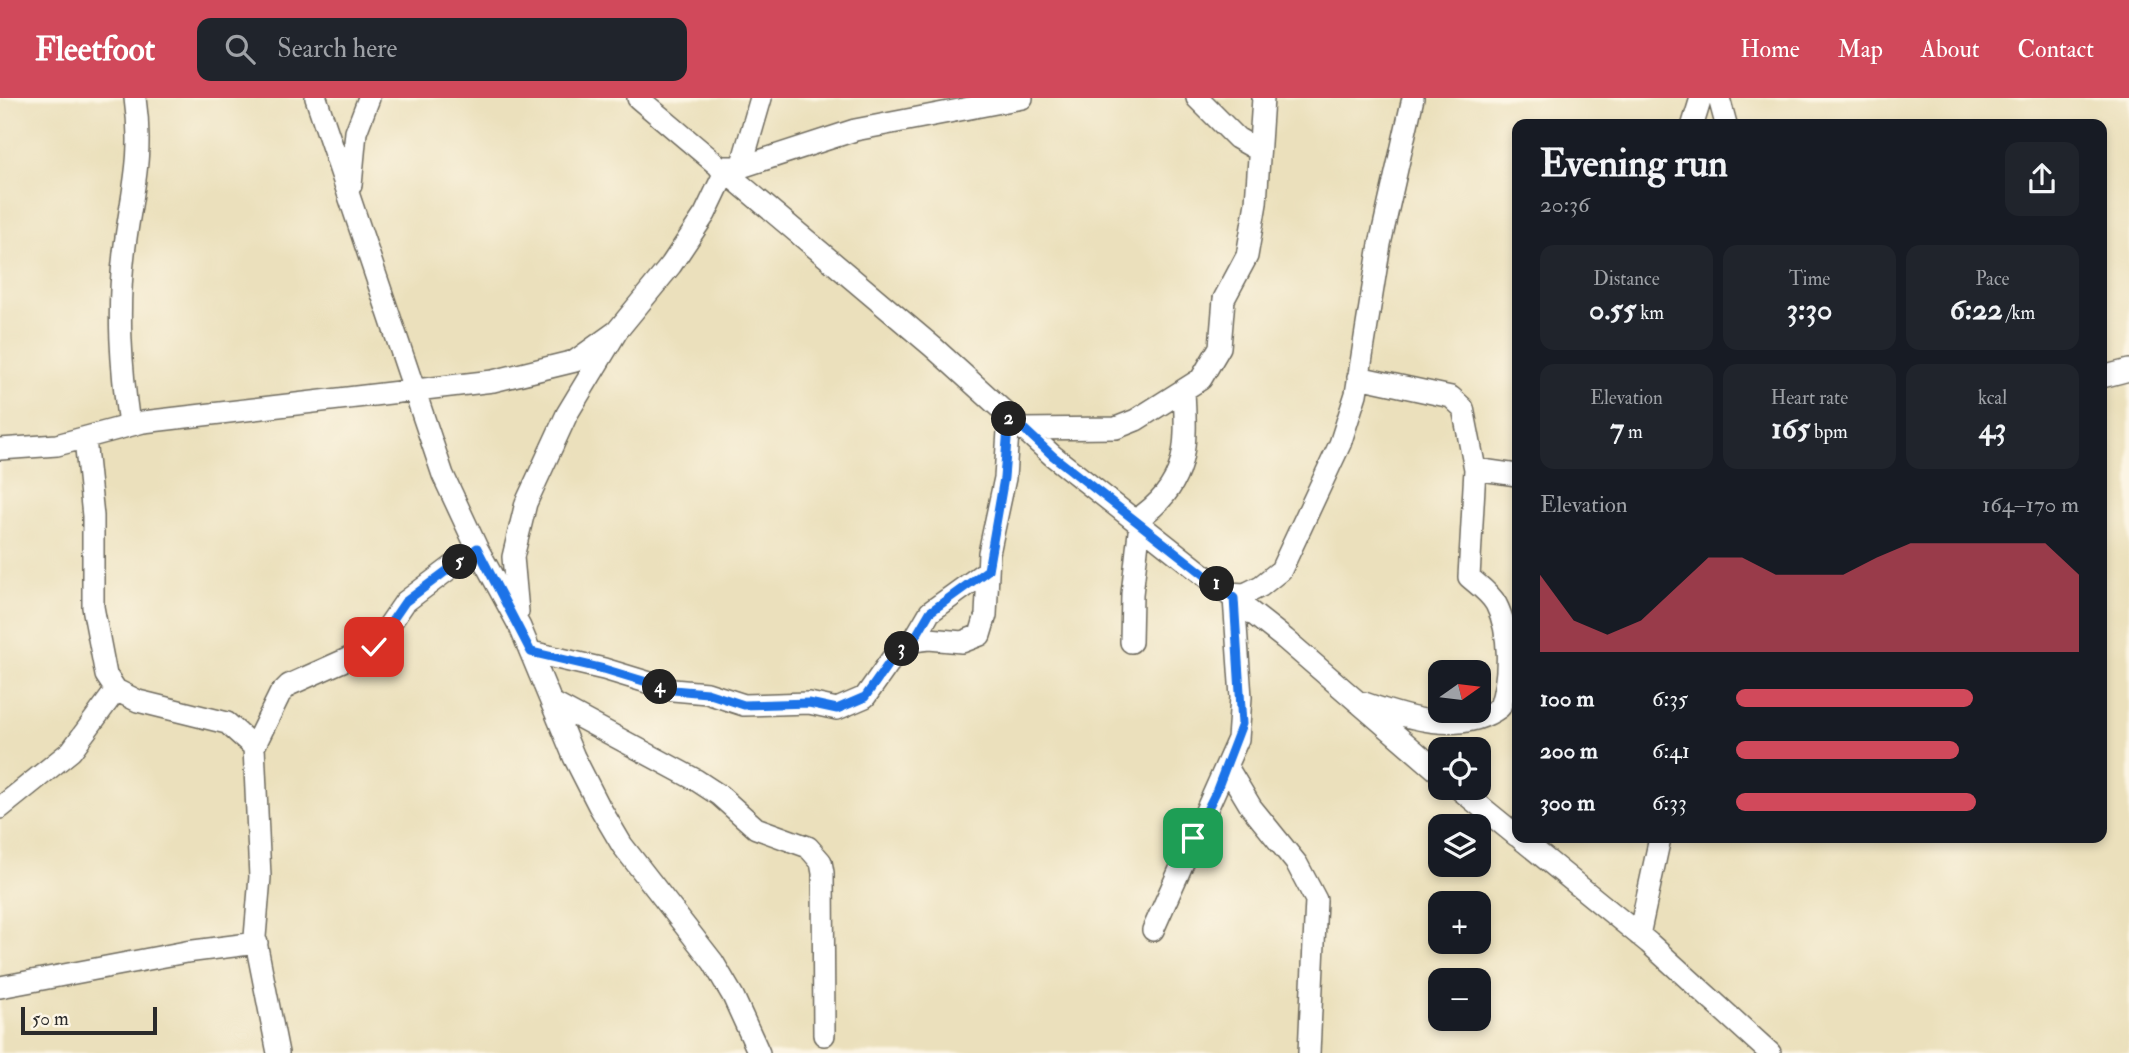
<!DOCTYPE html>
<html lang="en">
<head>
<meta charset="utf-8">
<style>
	:root { --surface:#171b24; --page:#20242c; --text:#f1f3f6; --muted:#9ea1a6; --accent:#d1495b }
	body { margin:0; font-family:"IM FELL Double Pica",serif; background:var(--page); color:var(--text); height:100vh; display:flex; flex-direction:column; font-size:26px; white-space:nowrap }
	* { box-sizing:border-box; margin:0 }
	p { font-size:23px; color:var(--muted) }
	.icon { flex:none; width:38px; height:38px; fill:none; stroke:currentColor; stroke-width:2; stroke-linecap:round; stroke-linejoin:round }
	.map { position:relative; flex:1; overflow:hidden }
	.details { position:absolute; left:1512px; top:21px; width:595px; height:724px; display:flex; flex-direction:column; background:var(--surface); border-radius:14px; box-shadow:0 4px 10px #0003 }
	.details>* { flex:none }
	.needle { width:46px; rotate:76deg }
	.controls { position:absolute; left:1428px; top:562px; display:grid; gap:14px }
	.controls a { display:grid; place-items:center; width:63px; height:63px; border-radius:14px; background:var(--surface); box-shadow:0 4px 10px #0003; font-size:35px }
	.scale { position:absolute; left:21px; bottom:18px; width:136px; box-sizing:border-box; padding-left:7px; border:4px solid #2b2b2b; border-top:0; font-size:19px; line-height:24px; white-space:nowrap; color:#2b2b2b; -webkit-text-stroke:5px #fcf5e5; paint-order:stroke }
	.pin { position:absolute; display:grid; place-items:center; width:60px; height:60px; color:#fff; margin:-30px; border-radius:14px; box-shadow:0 4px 10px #0006 }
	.km { position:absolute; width:35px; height:35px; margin:-18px; border-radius:50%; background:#222; color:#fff; font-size:19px; line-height:35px; text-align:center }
	.round { display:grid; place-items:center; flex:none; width:74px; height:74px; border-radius:14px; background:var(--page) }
	.overview { display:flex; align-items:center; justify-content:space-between; height:119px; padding:0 28px }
	h1 { font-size:38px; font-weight:700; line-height:52px }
	.metrics { display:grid; grid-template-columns:repeat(3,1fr); gap:10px; height:119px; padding:7px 28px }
	.metrics div { display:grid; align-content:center; border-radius:14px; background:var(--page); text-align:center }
	.metrics b { font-size:30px; font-weight:700 }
	.metrics small { font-size:19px; font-weight:400 }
	.metrics p { font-size:19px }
	.chart { height:196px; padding:14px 28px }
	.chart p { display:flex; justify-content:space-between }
	.chart svg { width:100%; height:126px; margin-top:7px; fill:var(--accent); opacity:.7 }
	ul { padding:0 28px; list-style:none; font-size:23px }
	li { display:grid; grid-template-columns:112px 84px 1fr; align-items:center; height:52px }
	li i { height:18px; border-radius:9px; background:var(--accent) }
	header { display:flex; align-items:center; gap:42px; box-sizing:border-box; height:98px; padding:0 35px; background:var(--accent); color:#fff }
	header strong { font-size:33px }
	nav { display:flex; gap:38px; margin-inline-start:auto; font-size:24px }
	.search { width:490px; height:63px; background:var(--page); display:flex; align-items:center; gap:18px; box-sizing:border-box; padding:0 24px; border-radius:14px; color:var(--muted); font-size:26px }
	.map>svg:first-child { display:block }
</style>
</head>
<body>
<header>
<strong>Fleetfoot</strong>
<div class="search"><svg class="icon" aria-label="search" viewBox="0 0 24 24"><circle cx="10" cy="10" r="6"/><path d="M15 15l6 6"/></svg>Search here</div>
<nav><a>Home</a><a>Map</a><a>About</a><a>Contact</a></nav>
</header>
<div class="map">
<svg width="2129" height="955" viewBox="0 0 2129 955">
	<rect width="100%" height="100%" fill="#fcf5e5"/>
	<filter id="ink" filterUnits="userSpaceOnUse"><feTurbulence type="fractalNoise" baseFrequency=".0143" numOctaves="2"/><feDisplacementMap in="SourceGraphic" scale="14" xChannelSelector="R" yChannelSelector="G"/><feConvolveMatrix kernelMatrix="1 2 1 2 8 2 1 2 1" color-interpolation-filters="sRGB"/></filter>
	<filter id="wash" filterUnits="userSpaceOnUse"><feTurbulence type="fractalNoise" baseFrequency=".00686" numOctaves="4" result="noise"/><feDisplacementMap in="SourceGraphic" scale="28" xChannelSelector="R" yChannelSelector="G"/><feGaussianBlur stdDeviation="1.57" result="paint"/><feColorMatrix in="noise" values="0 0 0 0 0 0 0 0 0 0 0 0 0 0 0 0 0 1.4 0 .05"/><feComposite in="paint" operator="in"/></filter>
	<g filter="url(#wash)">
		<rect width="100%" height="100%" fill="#ebe0bc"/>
	</g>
	<g filter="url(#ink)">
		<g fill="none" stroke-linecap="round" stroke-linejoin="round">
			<defs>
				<path id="street" d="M316,0L443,377L477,450L520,529L574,659L599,708L622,747L713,864L733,898L759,955
					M638,0L933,249L1053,358L1285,541L1440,675
					M1197,0L1237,40L1258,52
					M1719,0L1726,26
					M1693,26L1701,0
					M719,69H741L855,32L1022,0
					M741,69L761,0
					M351,87L356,34L369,0
					M1358,279L1451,299L1463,310L1475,371L1469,479C1478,487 1490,495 1496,506C1511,535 1510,579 1500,609C1461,638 1407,620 1364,605
					M2102,279L2129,272
					M129,327C121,269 117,213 124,155C131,95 144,62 135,0
					M1024,331L1116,330L1136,322L1201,281L1220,249L1224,201L1247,158L1256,105L1263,0
					M85,341L93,418V509L106,577L116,592L138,603L227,625L254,649
					M0,351L57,347L143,324L493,283L575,263L617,233
					M1475,371L1517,377
					M1136,422C1188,388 1187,350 1184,293
					M1228,495L1245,496L1261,488L1281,472L1340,346L1356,296L1380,146L1413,0
					M518,514L513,459L526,405L567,316L617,233L671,167L705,116L725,74
					M913,543L930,514L988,472
					M1131,544L1132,496L1140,425
					M531,554L604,571L673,592L707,595L744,607L809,605L837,611L865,599L896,555L913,543L929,541L962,544L980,537L986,517L989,455L1005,380L1009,317
					M551,604L696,682L719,697L756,730L808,749L821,764L823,775L824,937
					M1227,669L1251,709L1297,766L1316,802L1309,955
					M1458,690L1517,738
					M0,710L71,653L116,592
					M1520,740L1649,845L1770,955
					M1153,832L1238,641L1241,599L1234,500
					M1639,837L1660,740
					M0,889L186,854L257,845
					M278,955L255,839L260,779L254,649L280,596L289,587L374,549L405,504L477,450"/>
			</defs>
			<use href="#street" stroke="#6e6a5e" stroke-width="24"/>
			<use href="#street" stroke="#fff" stroke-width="21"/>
		</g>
	</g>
	<g fill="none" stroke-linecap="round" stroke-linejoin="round" filter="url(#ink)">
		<defs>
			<path id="route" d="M374,549L405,504L477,450L531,554L604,571L673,592L707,595L744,607L809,605L837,611L865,599L896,555L913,543L930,514L988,472L1004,380L1009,317L1053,358L1234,500L1242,626L1216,694L1193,740"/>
		</defs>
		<use href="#route" stroke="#fff" stroke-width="14"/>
		<use href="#route" stroke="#1a73e8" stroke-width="9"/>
	</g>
</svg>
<div class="controls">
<a><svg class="needle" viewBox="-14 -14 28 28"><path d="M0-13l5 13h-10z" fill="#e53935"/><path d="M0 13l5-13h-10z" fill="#9ea1a6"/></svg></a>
<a><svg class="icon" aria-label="locate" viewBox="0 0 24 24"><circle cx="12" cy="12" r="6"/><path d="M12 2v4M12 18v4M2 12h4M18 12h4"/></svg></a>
<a><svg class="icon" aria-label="layers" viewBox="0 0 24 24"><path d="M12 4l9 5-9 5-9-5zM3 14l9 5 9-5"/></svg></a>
<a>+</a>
<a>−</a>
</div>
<div class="scale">50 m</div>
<div class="pin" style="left:1193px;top:740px;background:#1e9e55"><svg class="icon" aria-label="arrive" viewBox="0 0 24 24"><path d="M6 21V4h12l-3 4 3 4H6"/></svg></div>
<div class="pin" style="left:374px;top:549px;background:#d93025"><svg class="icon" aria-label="check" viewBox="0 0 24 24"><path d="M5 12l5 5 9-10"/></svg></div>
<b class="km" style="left:1217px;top:486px">1</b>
<b class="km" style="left:1009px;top:321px">2</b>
<b class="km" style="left:902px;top:551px">3</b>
<b class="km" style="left:660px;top:589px">4</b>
<b class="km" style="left:460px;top:464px">5</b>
<section class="details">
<div class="overview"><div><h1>Evening run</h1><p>20:36</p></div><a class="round"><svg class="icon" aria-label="share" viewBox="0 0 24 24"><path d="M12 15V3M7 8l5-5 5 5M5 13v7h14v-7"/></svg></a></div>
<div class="metrics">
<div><p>Distance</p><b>0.55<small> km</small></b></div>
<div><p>Time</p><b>3:30</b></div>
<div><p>Pace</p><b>6:22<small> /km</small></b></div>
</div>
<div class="metrics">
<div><p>Elevation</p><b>7<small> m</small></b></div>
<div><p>Heart rate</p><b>165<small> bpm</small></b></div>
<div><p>kcal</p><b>43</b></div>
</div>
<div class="chart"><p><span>Elevation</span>164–170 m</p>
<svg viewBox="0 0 160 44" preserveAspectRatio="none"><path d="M0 44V17L10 33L20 38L30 33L40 22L50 11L60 11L70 17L80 17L90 17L100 11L110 6L120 6L130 6L140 6L150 6L160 17V44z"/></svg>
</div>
<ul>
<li><b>100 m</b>6:35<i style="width:69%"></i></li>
<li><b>200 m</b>6:41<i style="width:65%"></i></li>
<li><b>300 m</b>6:33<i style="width:70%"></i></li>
</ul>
</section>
</div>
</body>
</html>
